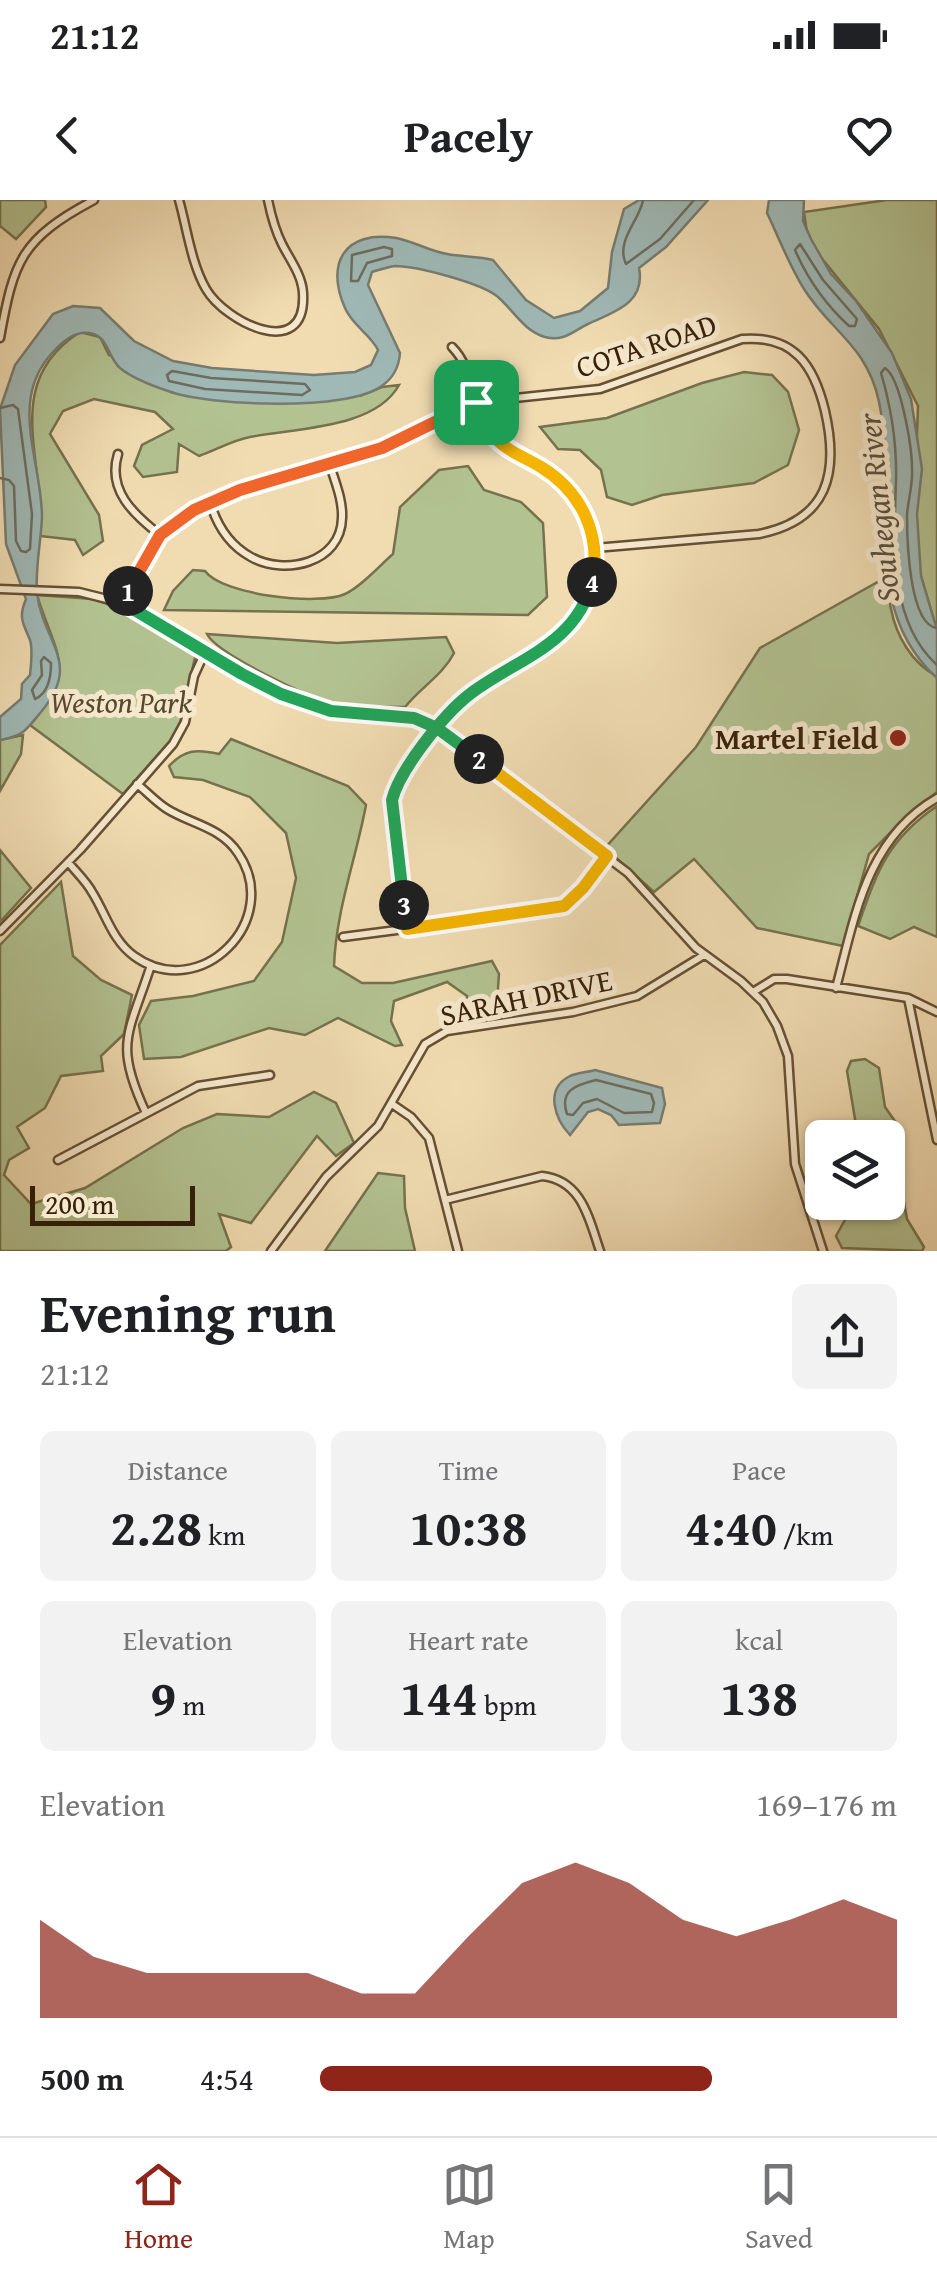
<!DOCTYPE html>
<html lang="en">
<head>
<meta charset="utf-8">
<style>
	:root { --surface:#fff; --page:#f2f2f2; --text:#202124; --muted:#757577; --line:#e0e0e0; --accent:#8f2418 }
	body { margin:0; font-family:"Gentium Book Plus",serif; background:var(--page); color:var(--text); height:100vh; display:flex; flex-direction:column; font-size:38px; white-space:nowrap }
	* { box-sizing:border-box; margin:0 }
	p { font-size:32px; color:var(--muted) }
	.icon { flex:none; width:55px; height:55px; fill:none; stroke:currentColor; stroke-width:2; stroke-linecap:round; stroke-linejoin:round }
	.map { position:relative; height:1051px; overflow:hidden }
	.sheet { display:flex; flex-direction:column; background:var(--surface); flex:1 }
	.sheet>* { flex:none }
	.tools { position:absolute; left:805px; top:920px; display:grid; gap:20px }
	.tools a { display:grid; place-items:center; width:100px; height:100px; border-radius:15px; background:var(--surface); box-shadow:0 2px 8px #0004; font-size:50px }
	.scale { position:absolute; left:30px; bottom:25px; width:165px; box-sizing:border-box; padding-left:10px; border:5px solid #382109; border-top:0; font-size:28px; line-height:35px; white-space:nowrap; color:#382109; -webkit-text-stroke:8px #f6e8cd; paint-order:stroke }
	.pin { position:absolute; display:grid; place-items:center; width:85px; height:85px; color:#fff; margin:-42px; border-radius:20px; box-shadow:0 5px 15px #0006 }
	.km { position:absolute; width:50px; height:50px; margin:-25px; border-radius:50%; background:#222; color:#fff; font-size:28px; line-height:50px; text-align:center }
	.round { display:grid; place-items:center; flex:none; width:105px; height:105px; border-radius:15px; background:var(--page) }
	.head { display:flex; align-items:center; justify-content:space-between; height:170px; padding:0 40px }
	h1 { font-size:55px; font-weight:600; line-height:75px }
	.metrics { display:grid; grid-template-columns:repeat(3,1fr); gap:15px; height:170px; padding:10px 40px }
	.metrics div { display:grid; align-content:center; border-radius:15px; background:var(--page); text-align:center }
	.metrics b { font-size:50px; font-weight:600 }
	.metrics small { font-size:28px; font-weight:400 }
	.metrics p { font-size:28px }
	.chart { height:280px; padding:20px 40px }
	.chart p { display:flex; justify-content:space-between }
	.chart svg { width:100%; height:180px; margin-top:10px; fill:var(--accent); opacity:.7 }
	ul { padding:0 40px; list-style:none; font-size:32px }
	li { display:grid; grid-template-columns:160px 120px 1fr; align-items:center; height:75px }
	li i { height:25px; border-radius:12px; background:var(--accent) }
	.status { display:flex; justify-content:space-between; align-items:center; height:70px; padding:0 50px; background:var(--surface); direction:ltr }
	.status svg { height:28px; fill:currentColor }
	header { display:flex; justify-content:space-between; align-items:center; height:130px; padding:0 40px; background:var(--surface); font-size:45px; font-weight:600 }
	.menu { display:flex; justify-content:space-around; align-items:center; height:140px; border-top:2px solid var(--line); background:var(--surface); font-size:28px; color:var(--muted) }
	.menu a { display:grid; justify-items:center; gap:5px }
	.menu .selected { color:var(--accent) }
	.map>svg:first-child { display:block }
</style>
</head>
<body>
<div class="status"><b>21:12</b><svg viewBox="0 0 49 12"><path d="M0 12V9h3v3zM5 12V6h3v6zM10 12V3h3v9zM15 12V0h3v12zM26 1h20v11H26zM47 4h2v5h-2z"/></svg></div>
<header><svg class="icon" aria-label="back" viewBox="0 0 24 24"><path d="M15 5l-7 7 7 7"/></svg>Pacely<svg class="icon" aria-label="heart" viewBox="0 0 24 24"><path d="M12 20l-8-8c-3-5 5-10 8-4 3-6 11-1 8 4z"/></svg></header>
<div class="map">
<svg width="937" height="1051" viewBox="0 0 937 1051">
	<rect width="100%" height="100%" fill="#f1dcb2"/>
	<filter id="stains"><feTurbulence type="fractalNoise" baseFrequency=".002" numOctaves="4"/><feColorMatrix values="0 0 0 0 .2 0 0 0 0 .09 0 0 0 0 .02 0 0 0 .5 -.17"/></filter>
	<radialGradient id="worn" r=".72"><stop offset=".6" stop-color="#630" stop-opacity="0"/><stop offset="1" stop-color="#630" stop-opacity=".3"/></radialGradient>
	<path fill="#b3c291" stroke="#76724d" stroke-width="2.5" d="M0,0H45L46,7L16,39L0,26Z
		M887,0H937V431L919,369L914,315L918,206L879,129L815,50L807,33L804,12Z
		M80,132L100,137L109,155L360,196L382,187L399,185C375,229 295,228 250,237C233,240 216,250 199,256L179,244L177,272L143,277L134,266L142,245L173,229L155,212L94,199L63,211L50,234L99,315L103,341L83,355L75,340L40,336C46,260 0,183 80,132Z
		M744,172L772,175L788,192L799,230L788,265L754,283L662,295L632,305L607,297L601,270L580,250L558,249L540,227L607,218L702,183Z
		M468,266L484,290L521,302L543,323L547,397L528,415L164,410L173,391L193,370L205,371C222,395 319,406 345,394C362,386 379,366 393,354L400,307L439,270Z
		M890,375C891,386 888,398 891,409C896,435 912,464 937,476V592L907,616L869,654L843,746L757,728L694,659L654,692L605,648L696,547L760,448Z
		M37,395L93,399L113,406L196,453L178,532L123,594L30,525C78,468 57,459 37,395Z
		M207,434L337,443L446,437L454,453C443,475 421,487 405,507C383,506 358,508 335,504C312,500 216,453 207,434Z
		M23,535L21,554L0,591V540Z
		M231,539L348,586L366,605C356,659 336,710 334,766L362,783H393L492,761L499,774L497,802L463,816L467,796L447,782L394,801L391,821L402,845L395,846L338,818L305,835L269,828L181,857L144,859L139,825L151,801L193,796L254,781L282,742L296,678L286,633L250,597L203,580L174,577L169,566C185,549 197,549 219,554Z
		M937,606V737L914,727L890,739L858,726C877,672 887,640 937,606Z
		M0,650L31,688L0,722Z
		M61,682L73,756L101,780L132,795L124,834L101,856L103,871L61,876L45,908L17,927L29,948L9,960L4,975L31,1004L85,988L183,928L217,914L269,917L314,892L336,903L354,943L336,956L317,936L251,1023L219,1014L231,1047L226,1051H0V745Z
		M865,859L879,868L885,907L899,927L901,986L907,1019L924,1047L922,1051L842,1048L836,1036L851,1009V1003L888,1002V938L858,937L847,871L851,861Z
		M378,973L404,976L405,1008L415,1051H325Z"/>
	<path fill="#9fb9b7" stroke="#767c71" stroke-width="2.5" d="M639,0H708L666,47L639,68C646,103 614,112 588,124C573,131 564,142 545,137C524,131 514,111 498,97C482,83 416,66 395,66C387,67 379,70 372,72L368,85L400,153C399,166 394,177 383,185C350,212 208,206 168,191C153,186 132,178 120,168C109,159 108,138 93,134C78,129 64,140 54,151C7,199 42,261 42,317C41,342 35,368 37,393C43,444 83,462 41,512C25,531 25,535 0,540V517L21,499L22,484L30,475C31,465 33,449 30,440C23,423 18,418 26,399L6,344L0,209L15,165L53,114L73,106L100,108L134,141L173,161L212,168L314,175L355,172L371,165L378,150C371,135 352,125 345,108C325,63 345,30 396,38C413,41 429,51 447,54C463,57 478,56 493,60L526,100L554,118L580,111L608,88L612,52L624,9Z
		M769,0H804L803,21L811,39L831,74L856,101L892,153L911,199L922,269L917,314L921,376L937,430V478C857,407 899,294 879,202C867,145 831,132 804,89C789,65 779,38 767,13Z
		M595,870L662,888L665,904L660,923L619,925L611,915L598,909L588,912L570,935C555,919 544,889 570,876C577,873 588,872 595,870Z"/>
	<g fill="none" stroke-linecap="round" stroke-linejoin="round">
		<path stroke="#6c6d60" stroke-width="2.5" d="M643,0C640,20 615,41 626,64L660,39L694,0
			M800,44L823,80L857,119L855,126H849C825,104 808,80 795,50Z
			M384,47L392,49V56L367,63L358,81H351L352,55Z
			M172,171L211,178L305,184L310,190L302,195L205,189L169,181L167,175Z
			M0,208L13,205L18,209L32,314L30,349L26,352L21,351L16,341L14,286L9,280L0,278
			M937,428C909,425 907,339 907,315C908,300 913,285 912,269C912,248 901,178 885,168L881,173C891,207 897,245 896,281C894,341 888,421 937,465
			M44,457L51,463C51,476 49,493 35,499L32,490L42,475L41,461Z
			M596,880L651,894L654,903L652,912L624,913L597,899L583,903L573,915L567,914C559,890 576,885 596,880Z"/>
		<defs>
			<path id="minor" d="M179,0C187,28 191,63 206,89C225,122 307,163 303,93C302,75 290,60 282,44C275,30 271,15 268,0
				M0,138C14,60 21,39 94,0
				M118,254C107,290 133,314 160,335
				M210,302C217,326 229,345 251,357C285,376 341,363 342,318C343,300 335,282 330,265
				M0,389L79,392L123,403L242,475L281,494L331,511L400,515L437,528L628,673L696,748L741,781L763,802L777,826L788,856L795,964L823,1051
				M123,403L160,335L183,317L224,296L382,248L477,202L600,189L742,139C794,135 814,165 825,211C839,272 829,320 759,334L595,348
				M68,662C76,672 86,681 92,692C106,714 112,740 134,756C200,804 284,720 238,653C221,627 191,624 167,609C156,602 147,592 137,584
				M407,729L392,600C400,570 443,516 467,496C518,454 588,445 594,366C596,342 590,320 577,301C556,269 517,263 493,236C471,210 476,171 452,147
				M0,731L80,650L173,544L185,522L194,476L205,452
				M343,737L551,710L574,698L607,656
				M836,788C855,716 867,638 937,598
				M753,792L774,779H787L908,798L937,812
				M908,798L937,940
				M392,904L411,917L429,938L458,1051
				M146,913C113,843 129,834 151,765
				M58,960L198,886L270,875
				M445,1000L542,976C582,980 589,1019 600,1051
				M271,1051L326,977L378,926L425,844L447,831L573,812L637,796L704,755"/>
		</defs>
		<use href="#minor" stroke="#665033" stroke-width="11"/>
		<use href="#minor" stroke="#f6e8cd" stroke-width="6"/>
	</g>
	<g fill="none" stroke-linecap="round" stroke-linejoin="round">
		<defs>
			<path id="split-1" d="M128,391L160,335L194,310L240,290L382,248L476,202"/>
			<path id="split-2" d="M128,391L123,403L242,474L281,494L331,511L414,518L437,528L479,559"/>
			<path id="split-3" d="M404,705L407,729L564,706L583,688L607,656L479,559"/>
			<path id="split-4" d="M404,705L392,600C400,569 444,514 470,494C516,459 576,445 592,382"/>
			<path id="split-5" d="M476,202C482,214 485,228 494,237C507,251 526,258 541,267C582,292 602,336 592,382"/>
		</defs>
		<use href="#split-1" stroke="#fff" stroke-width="20"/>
		<use href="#split-2" stroke="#fff" stroke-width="20"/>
		<use href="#split-3" stroke="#fff" stroke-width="20"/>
		<use href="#split-4" stroke="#fff" stroke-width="20"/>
		<use href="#split-5" stroke="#fff" stroke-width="20"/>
		<use href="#split-1" stroke="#f0652b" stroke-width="12"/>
		<use href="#split-2" stroke="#22a559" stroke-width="12"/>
		<use href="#split-3" stroke="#f5b400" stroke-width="12"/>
		<use href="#split-4" stroke="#22a559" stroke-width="12"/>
		<use href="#split-5" stroke="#f5b400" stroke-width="12"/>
	</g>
	<circle fill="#8f2418" stroke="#f6e8cd" stroke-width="4" cx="898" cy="538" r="10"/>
	<g text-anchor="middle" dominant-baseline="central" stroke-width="10" stroke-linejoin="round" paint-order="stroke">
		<g font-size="30" fill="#382109" stroke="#f6e8cd">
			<text transform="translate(646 145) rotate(-18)">COTA ROAD</text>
			<text transform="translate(526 797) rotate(-12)">SARAH DRIVE</text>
		</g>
		<g font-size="30" font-style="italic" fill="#57492b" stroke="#f6e8cd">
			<text x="121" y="502">Weston Park</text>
		</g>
		<g font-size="30" font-weight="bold" fill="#382109" stroke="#f6e8cd" text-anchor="end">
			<text x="878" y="538">Martel Field</text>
		</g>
		<g font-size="32" font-style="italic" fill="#574f3d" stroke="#f6e8cd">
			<text transform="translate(878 308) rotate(-96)">Souhegan River</text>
		</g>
	</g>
	<rect width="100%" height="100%" filter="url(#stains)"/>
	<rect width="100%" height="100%" fill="url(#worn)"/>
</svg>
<div class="tools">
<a><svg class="icon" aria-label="layers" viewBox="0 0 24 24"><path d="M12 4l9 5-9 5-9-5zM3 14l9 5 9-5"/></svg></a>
</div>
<div class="scale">200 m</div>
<div class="pin" style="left:476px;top:202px;background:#1e9e55"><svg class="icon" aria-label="arrive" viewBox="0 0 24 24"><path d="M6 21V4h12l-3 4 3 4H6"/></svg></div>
<b class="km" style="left:128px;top:391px">1</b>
<b class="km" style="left:479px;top:559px">2</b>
<b class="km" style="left:404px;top:705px">3</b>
<b class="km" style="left:592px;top:382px">4</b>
</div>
<section class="sheet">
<div class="head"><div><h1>Evening run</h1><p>21:12</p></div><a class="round"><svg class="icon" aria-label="share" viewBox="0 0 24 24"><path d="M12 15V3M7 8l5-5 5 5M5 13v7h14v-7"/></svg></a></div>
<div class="metrics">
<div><p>Distance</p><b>2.28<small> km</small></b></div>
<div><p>Time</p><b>10:38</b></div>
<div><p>Pace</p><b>4:40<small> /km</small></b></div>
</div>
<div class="metrics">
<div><p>Elevation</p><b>9<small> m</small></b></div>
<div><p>Heart rate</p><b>144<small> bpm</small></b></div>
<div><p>kcal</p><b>138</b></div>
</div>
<div class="chart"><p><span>Elevation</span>169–176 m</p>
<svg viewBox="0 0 160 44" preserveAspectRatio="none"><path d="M0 44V20L10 29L20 33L30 33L40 33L50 33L60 38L70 38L80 24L90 11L100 6L110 11L120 20L130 24L140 20L150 15L160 20V44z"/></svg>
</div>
<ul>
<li><b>500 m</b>4:54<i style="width:68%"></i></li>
</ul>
</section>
<nav class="menu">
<a class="selected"><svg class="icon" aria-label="home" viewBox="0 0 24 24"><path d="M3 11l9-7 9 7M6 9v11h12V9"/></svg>Home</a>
<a><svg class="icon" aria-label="map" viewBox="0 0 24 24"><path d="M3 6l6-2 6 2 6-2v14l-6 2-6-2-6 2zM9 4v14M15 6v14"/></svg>Map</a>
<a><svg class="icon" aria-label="saved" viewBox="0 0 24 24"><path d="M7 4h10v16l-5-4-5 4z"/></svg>Saved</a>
</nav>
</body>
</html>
